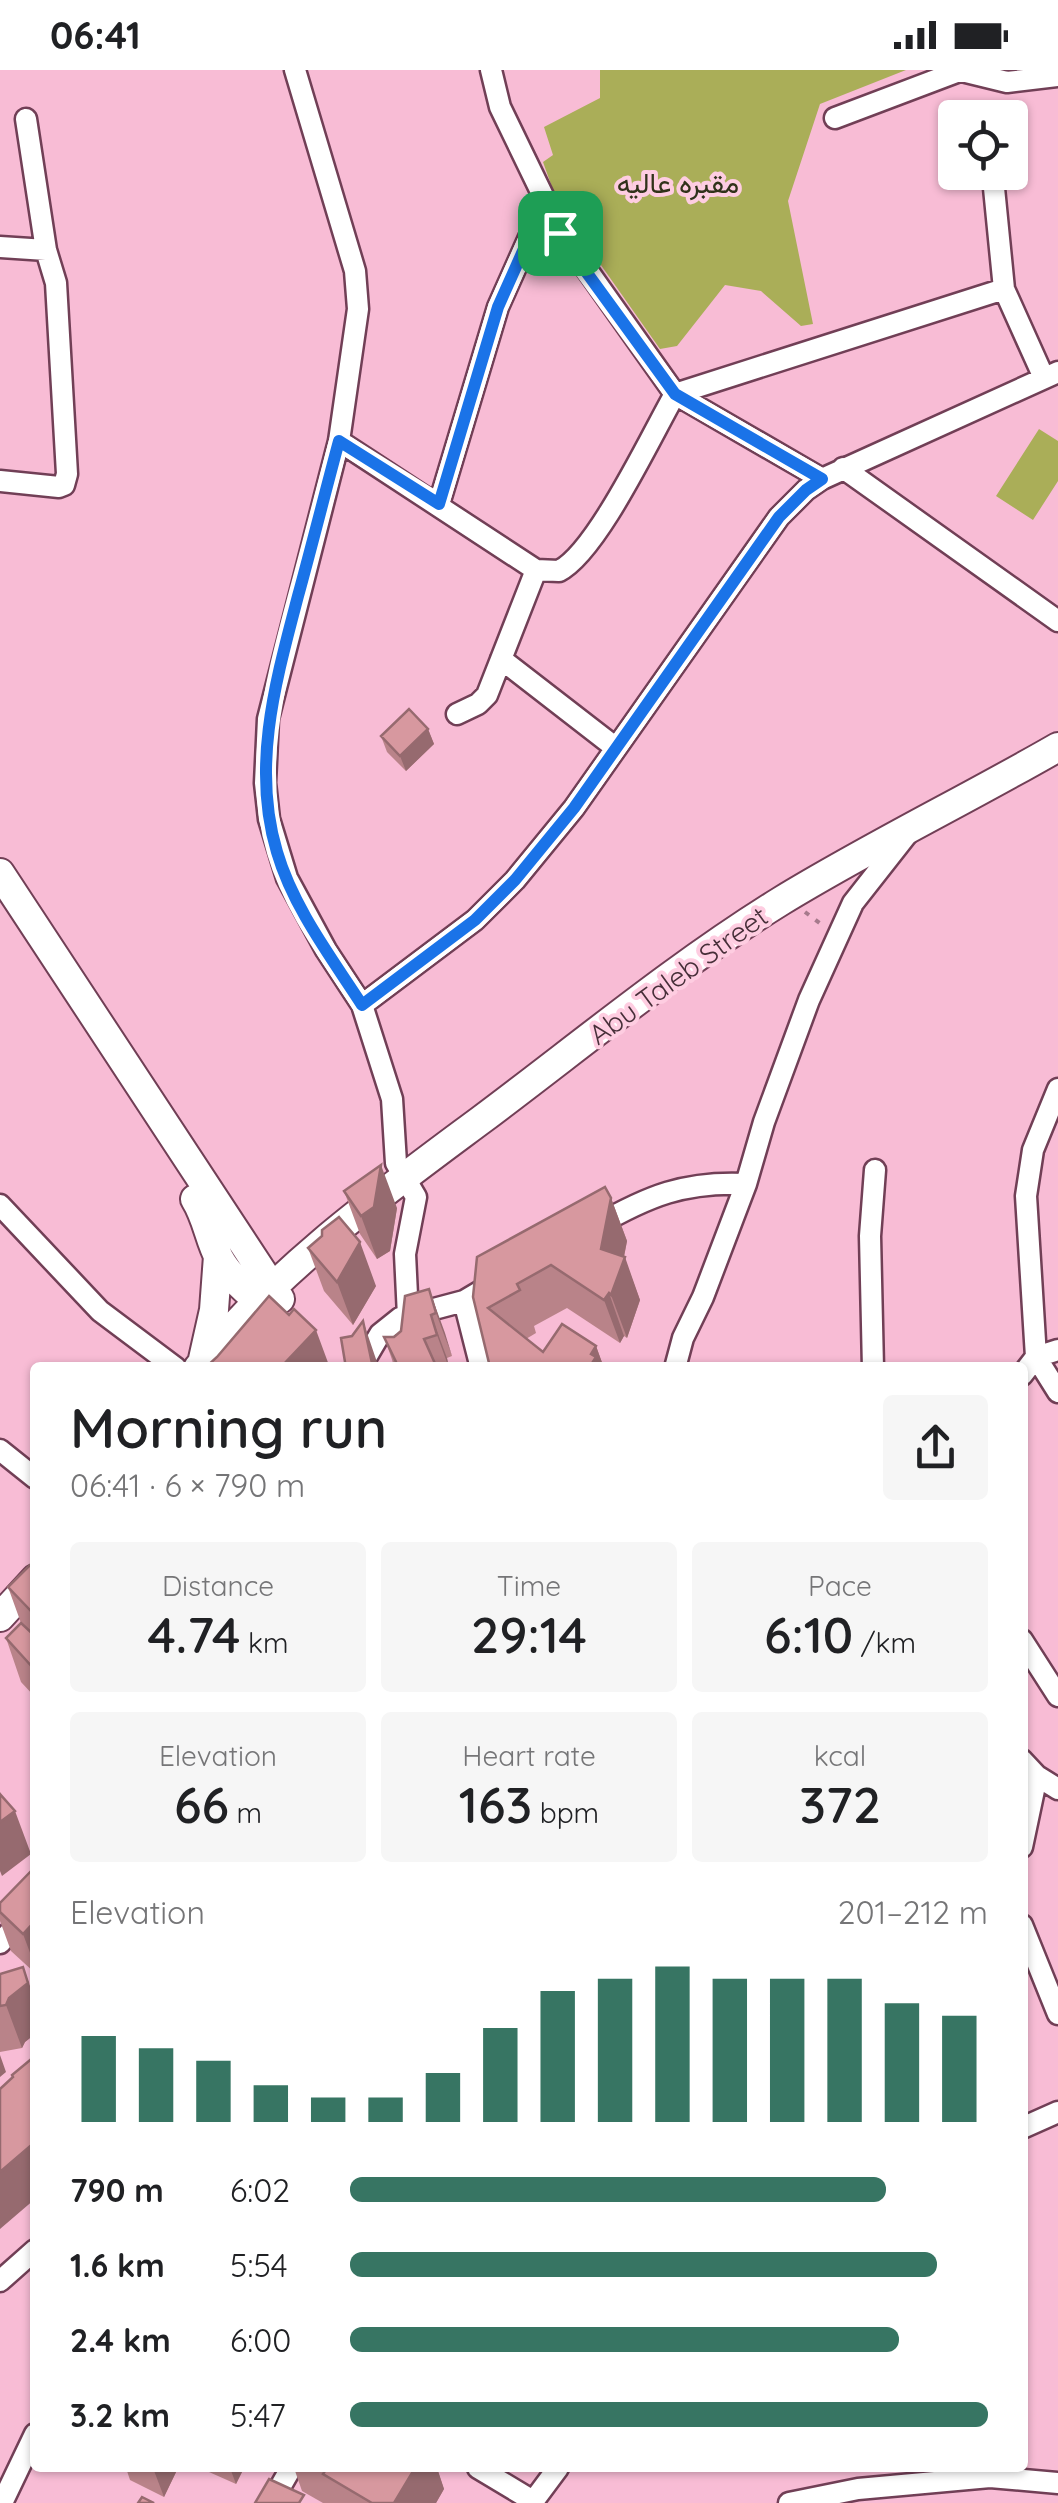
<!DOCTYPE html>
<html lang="en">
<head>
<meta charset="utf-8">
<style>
	:root { --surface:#fff; --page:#f6f6f6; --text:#202124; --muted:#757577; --accent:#377563 }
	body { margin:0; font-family:Quicksand,Vazirmatn,sans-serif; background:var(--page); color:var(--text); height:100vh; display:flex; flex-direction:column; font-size:38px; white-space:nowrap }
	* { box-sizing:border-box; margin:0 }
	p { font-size:32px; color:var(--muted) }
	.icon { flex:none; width:55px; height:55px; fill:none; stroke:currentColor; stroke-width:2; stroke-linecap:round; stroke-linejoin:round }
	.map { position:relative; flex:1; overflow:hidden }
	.details { position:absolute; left:30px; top:1292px; width:998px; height:1110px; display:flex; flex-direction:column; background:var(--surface); border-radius:10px; box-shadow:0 2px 8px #0004 }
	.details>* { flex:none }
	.controls { position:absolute; left:938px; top:30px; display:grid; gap:20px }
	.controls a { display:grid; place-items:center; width:90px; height:90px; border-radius:10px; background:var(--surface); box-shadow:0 2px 8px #0004; font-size:50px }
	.pin { position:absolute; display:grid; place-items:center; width:85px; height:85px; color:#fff; margin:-42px; border-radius:20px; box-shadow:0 5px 15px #0006 }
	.round { display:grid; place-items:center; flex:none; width:105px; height:105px; border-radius:10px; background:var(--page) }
	.head { display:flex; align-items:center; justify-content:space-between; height:170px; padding:0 40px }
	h1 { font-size:55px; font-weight:600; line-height:75px }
	.figures { display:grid; grid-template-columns:repeat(3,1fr); gap:15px; height:170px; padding:10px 40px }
	.figures div { display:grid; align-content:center; border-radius:10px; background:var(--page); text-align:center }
	.figures b { font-size:50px; font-weight:600 }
	.figures small { font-size:28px; font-weight:400 }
	.figures p { font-size:28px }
	.chart { height:280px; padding:20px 40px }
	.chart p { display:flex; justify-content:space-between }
	.chart svg { width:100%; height:180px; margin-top:10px; stroke:var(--accent); stroke-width:6 }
	ul { padding:0 40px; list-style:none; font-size:32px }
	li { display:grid; grid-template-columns:160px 120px 1fr; align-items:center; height:75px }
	li i { height:25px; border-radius:12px; background:var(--accent) }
	.status { display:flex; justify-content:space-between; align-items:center; height:70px; padding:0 50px; background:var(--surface); direction:ltr }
	.status svg { height:28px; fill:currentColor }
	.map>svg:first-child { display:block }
</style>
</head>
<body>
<div class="status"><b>06:41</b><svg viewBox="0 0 49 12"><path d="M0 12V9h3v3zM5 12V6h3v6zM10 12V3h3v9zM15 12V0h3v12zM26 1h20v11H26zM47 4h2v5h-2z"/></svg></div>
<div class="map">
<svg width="1058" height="2433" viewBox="0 0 1058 2433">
	<rect width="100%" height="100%" fill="#f8bcd5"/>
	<path fill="#aaae58" d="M600,0H906L820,34L788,131L813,254L801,256L761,221L725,215L677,276L660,279L558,134L543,92L553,85L544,57L600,28Z
		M1039,359L1058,371V411L1033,450L996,426Z"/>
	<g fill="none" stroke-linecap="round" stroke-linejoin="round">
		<defs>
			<path id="street" d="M295,0L355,201L358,239L339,371L268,649L265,713L269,749L287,808L326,880L362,935L392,1029L396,1093L416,1127L405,1184L408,1246L405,1298
				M491,0L500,37L561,163L675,324L822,409
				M962,1L1007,12L1058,6
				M835,48L962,0
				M26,49L46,180
				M994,118L1004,219L1044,308
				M0,177L46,180L56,213L67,404L64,415L59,417L0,411
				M339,371L536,500L559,501C597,482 652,364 675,324L1004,219
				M843,398L1058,551
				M439,434L498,237L544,134
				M501,589L616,678
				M457,644L478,634L487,625L536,500
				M362,935L475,850L515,810L574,738L779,447L806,420L822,409L1058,302
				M1058,1019L1033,1080L1026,1126L1036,1287L1058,1322
				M0,1135L100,1241L176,1298
				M596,1156C648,1126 685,1111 746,1114
				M464,1231L481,1298
				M360,1298L380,1264L400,1248L464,1231L496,1212
				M675,1298L683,1268L703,1227L746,1114L764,1052L809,930L853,833L908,763
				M873,1298L870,1166L875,1100
				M1022,1305L1036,1287L1058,1280
				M0,1380L35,1408
				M1022,1570L1058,1626
				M1022,1690L1037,1706L1058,1719
				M1022,1777L1037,1706
				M1022,1855L1058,1944
				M0,1873L35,1835
				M1022,2058L1058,2042
				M0,2211L35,2180
				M478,2398L533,2431
				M2,2433L35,2364
				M271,2433L291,2398
				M532,2433L558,2398
				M789,2433L858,2419L990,2407L1058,2413"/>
			<path id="secondary" d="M0,803L280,1229
				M195,1129C207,1148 209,1169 219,1188C231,1210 252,1224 268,1241
				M203,1289L214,1240L218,1186
				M198,1298C277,1199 380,1125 481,1050C580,976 676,896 781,831C871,776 966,730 1058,677
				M0,1547L35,1509"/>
		</defs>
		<use href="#street" stroke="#713f56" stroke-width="25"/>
		<use href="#secondary" stroke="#713f56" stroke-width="32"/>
		<path stroke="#a67a8c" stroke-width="4" stroke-dasharray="5 8" stroke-linecap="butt" d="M805,842L821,854"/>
		<use href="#street" stroke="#fff" stroke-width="20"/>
		<use href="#secondary" stroke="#fff" stroke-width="28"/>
	</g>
	<path fill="#b98389" d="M428,659L434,674L406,701L387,682L381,666Z
		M344,1121L397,1138L390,1181L377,1189L360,1164Z
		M611,1128L627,1171L624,1187L640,1230L627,1268L624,1266L620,1273L567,1238L534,1256L536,1263L526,1269L543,1282L596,1276L604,1298H491L477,1244Z
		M308,1178L376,1216L353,1255L324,1221Z
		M429,1219L452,1286L447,1288L449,1298H395L384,1267H394L401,1261Z
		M35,1490V1627L21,1612L6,1568L21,1553L8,1517Z
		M35,1797V1903L11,1881L0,1851V1833Z
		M23,1897L35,1930V1964L25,1972L22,1978L0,1982V1904Z
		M126,2398H178L164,2427L130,2410Z
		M200,2398H244L236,2414Z
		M294,2398H437L444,2419L436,2433H323L302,2421Z"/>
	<path fill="#966a6f" d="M428,659L434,674L406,701L400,686Z
		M381,1095L397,1138L390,1181L377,1189L361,1146Z
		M611,1128L627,1171L623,1191L625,1187L640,1230L627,1268L611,1225L601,1179Z
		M360,1172L376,1216L353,1255L337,1212Z
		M429,1219L445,1263L452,1286L436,1243Z
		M609,1223L624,1266L620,1273L604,1230Z
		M431,1245L447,1288L449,1298L437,1265Z
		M363,1251L379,1298H373Z
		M316,1260L330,1298H280Z
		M596,1276L604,1298H589L591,1284Z
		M35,1535V1552L30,1540Z
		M15,1741L31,1784L2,1806L0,1801V1752Z
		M35,1851V1896L23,1864Z
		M23,1897L35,1930V1964L25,1972L22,1978L6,1935Z
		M0,1985L6,2002L0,2007Z
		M35,2072V2129L0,2159V2102Z
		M153,2398H178L164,2427Z
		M230,2398H244L236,2414Z
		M415,2398H437L444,2419L436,2433H394Z"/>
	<path fill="#d7989f" stroke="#966a6f" stroke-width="2.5" d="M409,639L428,659L400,686L381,666Z
		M381,1095L374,1137L361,1146L344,1121Z
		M605,1117L611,1128L601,1179L625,1187L611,1225L609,1223L604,1230L551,1195L517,1214L520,1220L488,1238L543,1282L562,1254L596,1276L591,1284L596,1287L589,1298H495L489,1293L473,1227L477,1187Z
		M339,1147L360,1172L337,1212L308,1178L322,1166V1160Z
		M429,1219L436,1243L431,1245L437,1265L424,1269L437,1298H399L384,1267H394L401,1261L405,1226Z
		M269,1226L289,1245L294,1239L316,1260L280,1298H205L217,1287Z
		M363,1251L373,1298H346L341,1268L352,1266Z
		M35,1490V1535L30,1540L8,1517Z
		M21,1553L35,1566V1600L6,1568Z
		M0,1724L15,1741L0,1752Z
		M35,1797V1851L23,1864L0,1842V1833Z
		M23,1897L28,1913L9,1928L6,1935L0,1936V1904Z
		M35,1986V2072L0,2102V2019L13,2007L12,2005Z
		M320,2398H415L394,2433H372L323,2404L325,2401Z
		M269,2409L304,2425L299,2433H255Z
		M142,2427L154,2433H138Z"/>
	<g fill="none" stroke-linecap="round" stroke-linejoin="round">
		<defs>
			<path id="route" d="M544,134L579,192L675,324L822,409L806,420L779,447L574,738L515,810L475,850L362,935C331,887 293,837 277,782C251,696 276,610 298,526C312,475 325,423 339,371L439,434L498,237Z"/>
		</defs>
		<use href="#route" stroke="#fff" stroke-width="20"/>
		<use href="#route" stroke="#1a73e8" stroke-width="12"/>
	</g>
	<g text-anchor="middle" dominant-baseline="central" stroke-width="8" stroke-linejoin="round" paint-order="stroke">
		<g font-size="28" fill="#31321a" stroke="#fecde1">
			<text x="678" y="112">مقبره عاليه</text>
		</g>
		<g font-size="28" fill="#472f39" stroke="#fecde1">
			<text transform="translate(678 905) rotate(-36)">Abu Taleb Street</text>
		</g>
	</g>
</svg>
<div class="controls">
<a><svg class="icon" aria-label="locate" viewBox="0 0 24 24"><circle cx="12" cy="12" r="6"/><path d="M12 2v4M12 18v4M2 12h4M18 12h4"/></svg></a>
</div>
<div class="pin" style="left:560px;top:163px;background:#1e9e55"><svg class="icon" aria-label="arrive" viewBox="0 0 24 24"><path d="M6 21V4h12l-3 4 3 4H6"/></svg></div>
<section class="details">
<div class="head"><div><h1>Morning run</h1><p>06:41 · 6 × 790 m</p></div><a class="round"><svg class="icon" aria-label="share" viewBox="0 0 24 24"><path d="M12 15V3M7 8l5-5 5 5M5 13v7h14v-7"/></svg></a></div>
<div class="figures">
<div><p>Distance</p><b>4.74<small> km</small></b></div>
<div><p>Time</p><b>29:14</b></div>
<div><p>Pace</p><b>6:10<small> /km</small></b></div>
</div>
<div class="figures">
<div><p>Elevation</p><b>66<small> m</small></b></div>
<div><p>Heart rate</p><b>163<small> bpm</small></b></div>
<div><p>kcal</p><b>372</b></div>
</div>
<div class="chart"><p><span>Elevation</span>201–212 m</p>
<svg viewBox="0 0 160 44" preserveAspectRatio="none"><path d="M5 44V23M15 44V26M25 44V29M35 44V35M45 44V38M55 44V38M65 44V32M75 44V21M85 44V12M95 44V9M105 44V6M115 44V9M125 44V9M135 44V9M145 44V15M155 44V18"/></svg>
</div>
<ul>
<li><b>790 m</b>6:02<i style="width:84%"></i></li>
<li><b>1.6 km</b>5:54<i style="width:92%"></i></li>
<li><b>2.4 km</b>6:00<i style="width:86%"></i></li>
<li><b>3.2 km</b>5:47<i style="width:100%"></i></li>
</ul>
</section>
</div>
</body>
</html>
